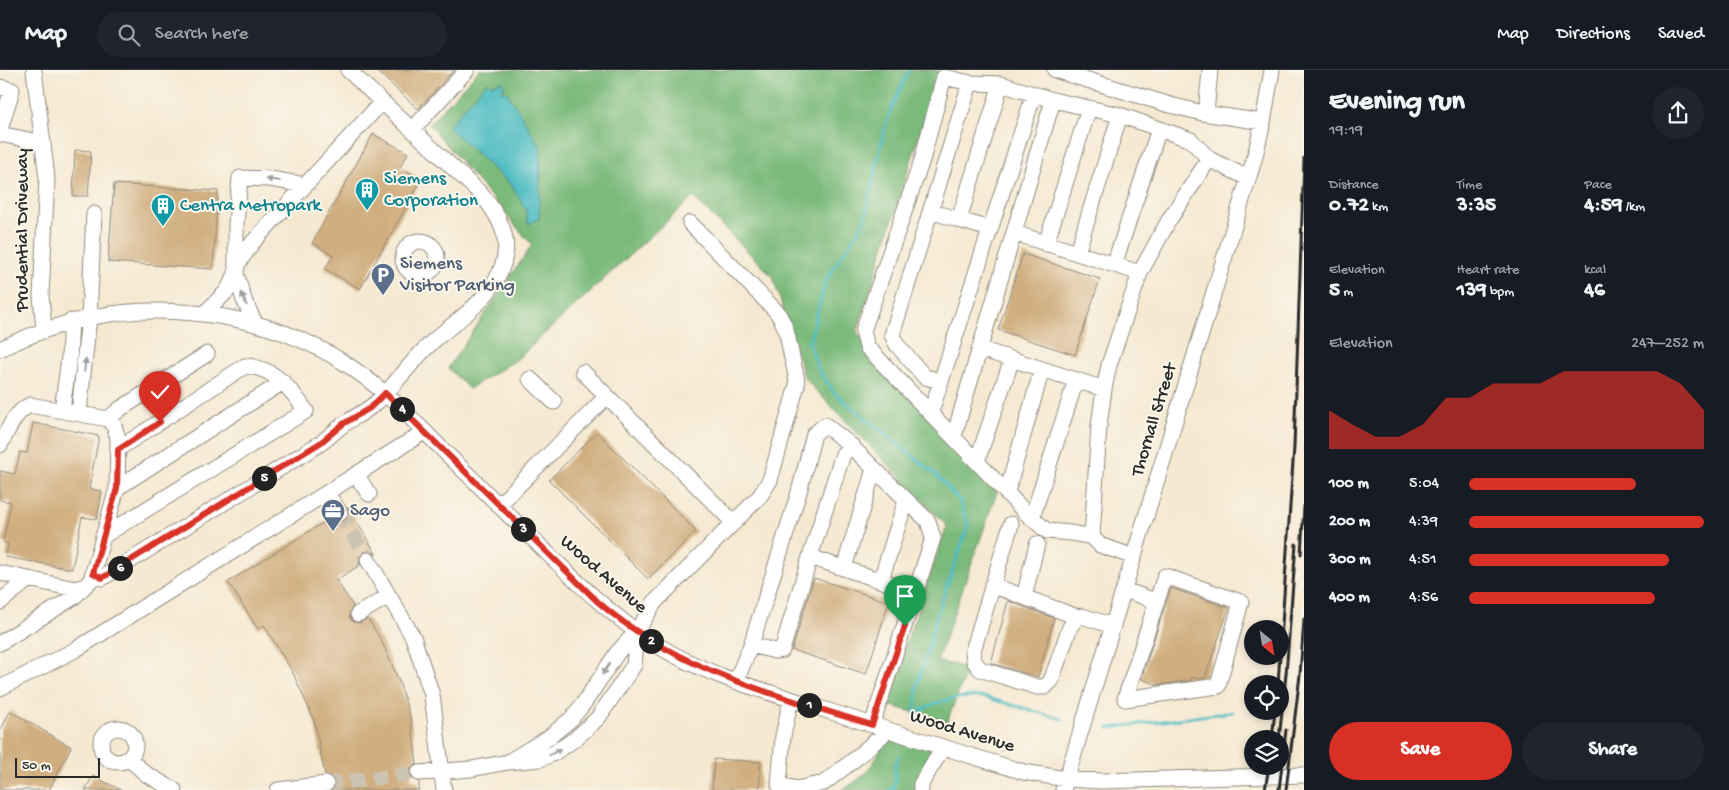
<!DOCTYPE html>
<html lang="en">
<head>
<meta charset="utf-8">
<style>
	:root { --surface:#171b24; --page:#20242c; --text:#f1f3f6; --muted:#9ea1a6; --line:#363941; --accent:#d93025 }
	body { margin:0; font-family:"Gochi Hand",sans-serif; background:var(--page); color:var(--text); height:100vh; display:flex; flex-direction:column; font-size:19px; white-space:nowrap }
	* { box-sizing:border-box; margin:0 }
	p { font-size:16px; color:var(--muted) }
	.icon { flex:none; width:28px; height:28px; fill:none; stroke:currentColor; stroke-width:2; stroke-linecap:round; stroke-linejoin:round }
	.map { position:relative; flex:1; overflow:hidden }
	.drawer { display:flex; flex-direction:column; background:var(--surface); width:425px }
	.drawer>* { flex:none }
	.needle { width:32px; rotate:150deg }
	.controls { position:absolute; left:1244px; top:550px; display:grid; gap:10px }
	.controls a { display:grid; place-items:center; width:45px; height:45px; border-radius:50%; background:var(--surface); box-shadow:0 2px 8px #0003; font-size:25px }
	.scale { position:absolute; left:15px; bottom:12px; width:85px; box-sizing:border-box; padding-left:5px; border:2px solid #2b2b2b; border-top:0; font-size:14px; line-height:18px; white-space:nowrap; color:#2b2b2b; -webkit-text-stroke:4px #fbf7ec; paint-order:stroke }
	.pin { position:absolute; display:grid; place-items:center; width:42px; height:42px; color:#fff; margin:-51px -21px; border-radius:50% 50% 50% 0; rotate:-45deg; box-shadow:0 0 5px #0007 }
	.pin .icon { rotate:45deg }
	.km { position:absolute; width:25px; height:25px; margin:-12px; border-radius:50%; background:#222; color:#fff; font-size:14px; line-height:25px; text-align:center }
	.round { display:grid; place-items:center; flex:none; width:52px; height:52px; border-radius:26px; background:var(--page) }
	.overview { display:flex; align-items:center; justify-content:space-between; height:85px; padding:0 25px }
	h1 { font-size:28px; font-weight:700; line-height:38px }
	.figures { display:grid; grid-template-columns:repeat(3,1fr); gap:8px; height:85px; padding:5px 25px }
	.figures div { display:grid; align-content:center }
	.figures b { font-size:21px; font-weight:700 }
	.figures small { font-size:14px; font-weight:400 }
	.figures p { font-size:14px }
	.chart { height:140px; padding:10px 25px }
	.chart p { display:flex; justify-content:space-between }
	.chart svg { width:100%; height:90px; margin-top:5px; fill:var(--accent); opacity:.7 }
	.action { display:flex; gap:10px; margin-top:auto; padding:10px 25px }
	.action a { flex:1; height:58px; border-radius:30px; background:var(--accent); color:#fff; font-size:20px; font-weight:700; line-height:58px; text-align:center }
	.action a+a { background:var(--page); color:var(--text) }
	ul { padding:0 25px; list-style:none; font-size:16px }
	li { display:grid; grid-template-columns:80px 60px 1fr; align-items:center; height:38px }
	li i { height:12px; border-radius:6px; background:var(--accent) }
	header { display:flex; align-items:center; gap:30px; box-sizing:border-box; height:70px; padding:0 25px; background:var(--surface); border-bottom:1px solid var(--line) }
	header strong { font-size:24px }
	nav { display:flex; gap:28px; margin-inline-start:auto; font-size:18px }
	.search { width:350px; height:45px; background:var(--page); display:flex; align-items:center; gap:12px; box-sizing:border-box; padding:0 18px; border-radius:28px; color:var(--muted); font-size:19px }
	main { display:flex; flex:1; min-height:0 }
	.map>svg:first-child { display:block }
</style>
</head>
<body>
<header>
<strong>Map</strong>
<div class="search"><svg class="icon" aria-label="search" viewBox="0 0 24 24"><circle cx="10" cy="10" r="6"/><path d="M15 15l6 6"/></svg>Search here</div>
<nav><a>Map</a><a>Directions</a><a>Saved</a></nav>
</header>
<main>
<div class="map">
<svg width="1304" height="720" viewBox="0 0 1304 720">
	<rect width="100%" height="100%" fill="#fbf7ec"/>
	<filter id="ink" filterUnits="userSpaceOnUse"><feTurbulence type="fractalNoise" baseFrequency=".02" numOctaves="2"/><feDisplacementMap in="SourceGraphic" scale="10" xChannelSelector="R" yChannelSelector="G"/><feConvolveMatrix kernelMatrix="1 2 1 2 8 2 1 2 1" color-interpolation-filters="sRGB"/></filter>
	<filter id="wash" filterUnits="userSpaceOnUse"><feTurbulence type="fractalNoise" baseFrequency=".0096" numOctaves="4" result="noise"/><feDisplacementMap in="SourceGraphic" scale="20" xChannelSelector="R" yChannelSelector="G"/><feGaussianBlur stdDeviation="1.12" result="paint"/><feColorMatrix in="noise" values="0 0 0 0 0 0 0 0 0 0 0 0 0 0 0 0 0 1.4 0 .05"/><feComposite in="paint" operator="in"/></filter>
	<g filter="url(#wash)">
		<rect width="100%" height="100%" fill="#f5e9d2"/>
		<path fill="#7aba7a" stroke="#527252" d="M479,0H937L939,3L857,262L997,422L937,591L968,598L947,652L885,634L947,456L805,309L773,207L693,127L516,290L469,319L448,298L532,175L429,54Z
			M888,660L943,677L921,720H842C872,703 876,691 888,660Z"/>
		<path fill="#4dbcc3" stroke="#3c7477" d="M502,11L505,18L500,20L501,22L506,21L541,77L539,149L528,154L526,140L512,116L448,57L487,12L491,15Z"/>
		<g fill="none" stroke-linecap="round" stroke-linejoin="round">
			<path stroke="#4dbcc3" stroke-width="3" d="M909,0L887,49L864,152L826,210L809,273L818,299L834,323L935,404L960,431L968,456L940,536L917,618V630L914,644
				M915,644C936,630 959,626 984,627L1062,649
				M1109,658L1233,642
				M890,720C898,714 895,708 895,699C895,695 897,691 899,686"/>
		</g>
		<g id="blocks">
			<path fill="#d0ae7f" d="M376,0H454L418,39Z
				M373,64L408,83L400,97L422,109L360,219L325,199L333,185L312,173Z
				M75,80L91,81L88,126H73Z
				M114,114L218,121L213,199L108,192Z
				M1023,184L1100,209L1075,285L998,260Z
				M33,353L99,366L89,419L102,421L97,449L82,447L72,499L6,487L8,474L3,472L11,432L0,430V401L15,404L20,382L27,383Z
				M597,362L696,461L648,509L549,410Z
				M348,437L376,484L368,481L363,482L359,490L360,495L336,510L353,536L349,544L350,549L354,552L359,553L368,549L381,570L399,611L411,650L417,694L411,699L410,704L412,709L419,712V720H333L335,712L330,706L325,705L314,650L293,603L264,555L258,559L228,512L332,447L336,452L345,451L349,447Z
				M814,508L889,532L866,604L792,580Z
				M1171,518L1229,538L1205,608L1198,609L1192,607L1191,610L1158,615L1141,609Z
				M1008,531L1054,548L1038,607L991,593Z
				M10,641L71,677L49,720H0V662Z
				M714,689L761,692L759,720H712Z
				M93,706L121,720H85Z"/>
		</g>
	</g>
	<g filter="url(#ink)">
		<use href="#blocks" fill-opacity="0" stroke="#908a7e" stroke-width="1"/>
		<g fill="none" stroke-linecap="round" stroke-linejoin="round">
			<path stroke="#cdc3b1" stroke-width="15" stroke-dasharray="15 8" stroke-linecap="butt" d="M340,443L368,490
				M326,714L419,703"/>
			<defs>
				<path id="minor" d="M34,0L47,108L41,226L44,260
					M1055,0L1170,35L1203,43L1263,52
					M0,17L12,20L0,59
					M1206,43L1210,0
					M412,60L467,0
					M0,64L43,73
					M931,141L959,150
					M990,159L959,150L1001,14
					M1014,163L1140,203
					M403 188a17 17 0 1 1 34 0a17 17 0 1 1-34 0Z
					M1046,174L1089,38
					M1077,183L1120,45
					M1114,195L1159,59
					M204,244L227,221L236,204L237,195L253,172L382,32
					M255,253L244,230L236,204V154L240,108L270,109L305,115
					M0,279C65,248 122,236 194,243C247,248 297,263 343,292C380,315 410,347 440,377C471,408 502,438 532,468C572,507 610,546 657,575C705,605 762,620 816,637C885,659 954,681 1024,702L1066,709L1101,711L1304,705
					M980,279L1104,319
					M583,302L734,453
					M530,309L554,332
					M941,311L925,307L897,275L892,265L970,13
					M62,340L69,288L71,251
					M931,342L1034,24
					M79,343L89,247L94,144
					M108,349L120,339L207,284
					M954,366L1053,30
					M0,375C8,361 14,342 30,335L108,349L114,356L118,368L117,418L91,510L85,516L75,519L0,503
					M977,391L1012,289
					M356,405L369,424
					M117,418L283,312
					M1007,422L1042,299
					M327,423L340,443
					M499,435L607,326
					M1032,448L1076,310
					M1011,454L973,581L974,591L980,599L1037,617H1045L1051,611L1070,557L1077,547L1082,546L1113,556
					M103,466L306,341C291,319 274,297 245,296L118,379
					M1092,467L1099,356L1104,319L1109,295L1140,203L1169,150L1209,89
					M810,487L843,384L852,376
					M1134,487L1100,475L1092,467L1071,463L1047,461L1026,443L867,277L863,261L922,90L944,7L970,13L1001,14L1053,30L1120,45L1191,70L1209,89L1248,108
					M368,490L413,567L432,625L444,720
					M844,498L874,399
					M93,503L102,508L321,373C329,367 336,360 344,354C355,347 366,341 376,333C395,315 411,292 430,274C456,250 492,230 503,194C512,166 497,142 479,122L348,0
					M1165,506L1241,532L1218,616L1125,629Z
					M881,510L906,430
					M992,515L1077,547
					M1124,520L1156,531
					M1024,527L1037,474
					M0,532L29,509
					M358,544L389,526
					M0,573L74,527L85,516
					M751,575L775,581L782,580L810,487L915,522
					M736,611L751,575L799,422L814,364L825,355L848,373L928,451L933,468L872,655
					M0,618L75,580L424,362
					M791,629L783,666L779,715L797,719L824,713L855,689L888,660
					M101 675a17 17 0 1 1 34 0a17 17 0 1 1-34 0Z
					M129,689L146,704L174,720
					M508,692L548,668L571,649L584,633L617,583L637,561L654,533L760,426L770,410L797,315C797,306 794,297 792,288C788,270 787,253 774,239L690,153
					M419,703L471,699L508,692L540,689L554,683L575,669L598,648L634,595L637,561
					M278,720L326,714
					M921,720V714L943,677
					M1063,720L1254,90L1263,52L1272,0"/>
			</defs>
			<use href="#minor" stroke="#908a7e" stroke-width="17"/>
			<use href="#minor" stroke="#fff" stroke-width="15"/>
			<path stroke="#2b2b2b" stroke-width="3" d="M1301,484L1304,436
				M1278,614L1294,377L1304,88
				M1272,669L1275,641
				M1279,669L1286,604L1296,474
				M1265,720L1269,696
				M1279,720L1286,660
				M1286,720L1300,605L1304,549"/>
		</g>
		<defs><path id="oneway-solid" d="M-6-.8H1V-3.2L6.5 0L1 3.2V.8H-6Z" transform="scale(1.25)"/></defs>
		<g fill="#a0a0a0">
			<use href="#oneway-solid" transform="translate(273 110) rotate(-172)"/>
			<use href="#oneway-solid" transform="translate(244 229) rotate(-112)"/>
			<use href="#oneway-solid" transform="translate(85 295) rotate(-83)"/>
			<use href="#oneway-solid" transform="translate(606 599) rotate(123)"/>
			<use href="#oneway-solid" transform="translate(555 682) rotate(-30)"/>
		</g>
	</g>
	<g fill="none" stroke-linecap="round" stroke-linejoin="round" filter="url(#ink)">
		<defs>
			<path id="route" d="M160,352L118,380L117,418L93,503L102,508L320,373L343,354L370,338L385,323L598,532C678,601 773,624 872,655L905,556"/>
		</defs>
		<use href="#route" stroke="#fff" stroke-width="10"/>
		<use href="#route" stroke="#d93025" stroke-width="6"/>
	</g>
	<defs>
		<symbol id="building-pin" viewBox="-11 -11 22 30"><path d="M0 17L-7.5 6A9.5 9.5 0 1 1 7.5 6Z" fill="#0f9aa8" stroke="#fbf7ec"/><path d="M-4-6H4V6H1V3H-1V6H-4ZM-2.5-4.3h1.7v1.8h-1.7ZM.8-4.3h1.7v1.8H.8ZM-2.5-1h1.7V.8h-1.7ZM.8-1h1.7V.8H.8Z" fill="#fff"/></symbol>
		<symbol id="parking-pin" viewBox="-11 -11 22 30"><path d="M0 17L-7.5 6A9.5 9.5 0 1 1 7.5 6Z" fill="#5c6f8a" stroke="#fbf7ec"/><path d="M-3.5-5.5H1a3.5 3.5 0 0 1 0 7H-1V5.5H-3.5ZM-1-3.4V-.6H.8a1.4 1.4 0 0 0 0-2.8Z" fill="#fff"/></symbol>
		<symbol id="office-pin" viewBox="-11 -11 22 30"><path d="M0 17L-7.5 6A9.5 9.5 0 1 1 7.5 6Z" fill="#5c6f8a" stroke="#fbf7ec"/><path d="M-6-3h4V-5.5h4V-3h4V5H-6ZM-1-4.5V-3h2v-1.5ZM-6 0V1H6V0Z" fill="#fff"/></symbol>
	</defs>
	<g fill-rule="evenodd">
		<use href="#building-pin" x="353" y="106" width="28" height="38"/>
		<use href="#building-pin" x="149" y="122" width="28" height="38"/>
		<use href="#parking-pin" x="369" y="191" width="28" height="38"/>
		<use href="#office-pin" x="319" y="427" width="28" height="38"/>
	</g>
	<g text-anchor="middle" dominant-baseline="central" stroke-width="4" stroke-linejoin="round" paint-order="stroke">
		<g font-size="19" fill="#0d838f" stroke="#fbf7ec" text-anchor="start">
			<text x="384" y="109">Siemens<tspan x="384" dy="22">Corporation</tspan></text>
			<text x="180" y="136">Centra Metropark</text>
		</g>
		<g font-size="19" fill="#2b2b2b" stroke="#fbf7ec">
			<text transform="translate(23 160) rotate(-90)">Prudential Driveway</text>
			<text transform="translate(1155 350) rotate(-73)">Thornall Street</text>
			<text transform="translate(603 505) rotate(41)">Wood Avenue</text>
			<text transform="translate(962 662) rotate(17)">Wood Avenue</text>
		</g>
		<g font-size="19" fill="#4e5e75" stroke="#fbf7ec" text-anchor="start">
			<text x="400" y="194">Siemens<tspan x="400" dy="22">Visitor Parking</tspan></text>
			<text x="350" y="441">Sago</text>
		</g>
	</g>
</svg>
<div class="controls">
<a><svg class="needle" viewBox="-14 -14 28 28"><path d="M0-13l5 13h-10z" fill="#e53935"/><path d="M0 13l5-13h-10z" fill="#9ea1a6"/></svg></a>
<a><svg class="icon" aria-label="locate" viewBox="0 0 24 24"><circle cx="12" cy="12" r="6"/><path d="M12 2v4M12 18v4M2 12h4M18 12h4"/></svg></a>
<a><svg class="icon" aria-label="layers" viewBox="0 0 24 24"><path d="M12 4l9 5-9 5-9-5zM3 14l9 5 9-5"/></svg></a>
</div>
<div class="scale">50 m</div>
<div class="pin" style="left:905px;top:556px;background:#1e9e55"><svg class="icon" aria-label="arrive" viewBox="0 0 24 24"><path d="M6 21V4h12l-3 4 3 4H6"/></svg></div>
<div class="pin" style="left:160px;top:352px;background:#d93025"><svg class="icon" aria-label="check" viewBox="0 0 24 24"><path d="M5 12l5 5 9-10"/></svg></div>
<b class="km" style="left:809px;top:635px">1</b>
<b class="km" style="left:651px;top:571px">2</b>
<b class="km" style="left:523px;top:459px">3</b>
<b class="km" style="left:402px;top:339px">4</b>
<b class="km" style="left:264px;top:408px">5</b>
<b class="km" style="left:120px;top:498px">6</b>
</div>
<section class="drawer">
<div class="overview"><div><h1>Evening run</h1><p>19:19</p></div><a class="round"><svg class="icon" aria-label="share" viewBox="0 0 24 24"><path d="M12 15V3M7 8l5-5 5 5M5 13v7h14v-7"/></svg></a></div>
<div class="figures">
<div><p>Distance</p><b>0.72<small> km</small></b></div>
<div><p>Time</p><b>3:35</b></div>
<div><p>Pace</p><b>4:59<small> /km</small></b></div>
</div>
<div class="figures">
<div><p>Elevation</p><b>5<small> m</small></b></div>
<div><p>Heart rate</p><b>139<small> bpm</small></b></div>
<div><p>kcal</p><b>46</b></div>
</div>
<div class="chart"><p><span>Elevation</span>247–252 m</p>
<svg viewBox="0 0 160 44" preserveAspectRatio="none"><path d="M0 44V25L10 32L20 38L30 38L40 32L50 19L60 19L70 12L80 12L90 12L100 6L110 6L120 6L130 6L140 6L150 12L160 25V44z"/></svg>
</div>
<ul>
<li><b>100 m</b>5:04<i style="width:71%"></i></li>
<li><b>200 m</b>4:39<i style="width:100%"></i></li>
<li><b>300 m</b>4:51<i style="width:85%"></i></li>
<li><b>400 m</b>4:56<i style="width:79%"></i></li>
</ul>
<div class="action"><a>Save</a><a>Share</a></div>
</section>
</main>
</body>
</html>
